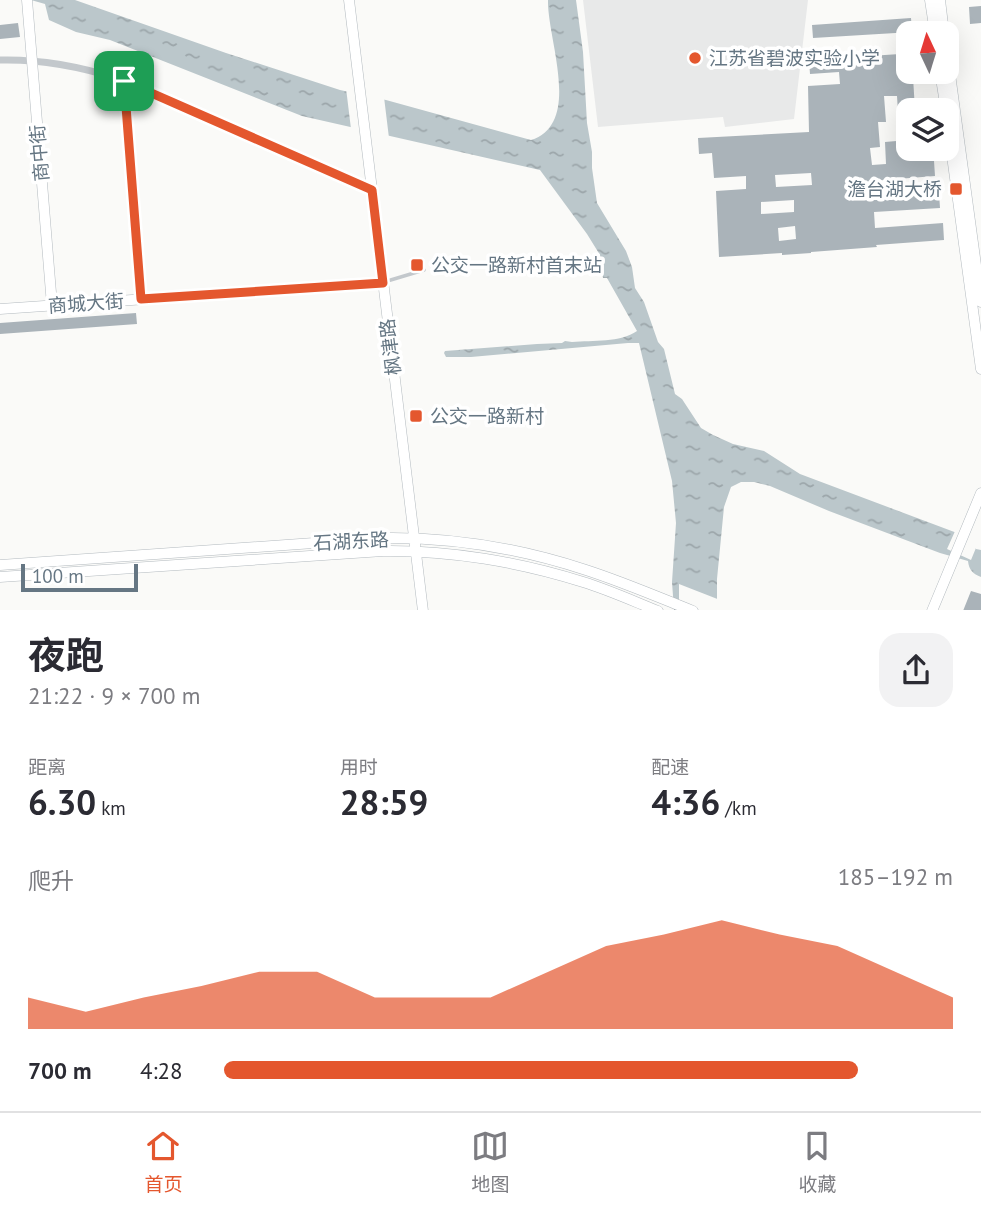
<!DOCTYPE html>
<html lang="zh">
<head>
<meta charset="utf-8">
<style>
	:root { --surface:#fff; --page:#f2f2f3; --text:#2b2b33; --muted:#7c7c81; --line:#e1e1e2; --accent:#e4572e }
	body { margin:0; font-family:"PT Sans","Noto Sans SC",sans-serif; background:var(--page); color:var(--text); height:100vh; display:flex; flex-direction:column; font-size:26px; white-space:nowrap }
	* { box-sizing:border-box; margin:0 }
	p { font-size:23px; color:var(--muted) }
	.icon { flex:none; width:38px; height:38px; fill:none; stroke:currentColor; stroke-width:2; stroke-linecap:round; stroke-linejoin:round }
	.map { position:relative; height:610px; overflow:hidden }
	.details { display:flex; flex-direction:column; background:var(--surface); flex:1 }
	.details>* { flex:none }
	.needle { width:46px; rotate:356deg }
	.controls { position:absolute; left:896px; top:21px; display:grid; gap:14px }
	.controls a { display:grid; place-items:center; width:63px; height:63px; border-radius:14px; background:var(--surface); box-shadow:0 7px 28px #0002; font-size:35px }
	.scale { position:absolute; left:21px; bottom:18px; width:117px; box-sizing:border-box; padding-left:7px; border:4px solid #657683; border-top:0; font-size:19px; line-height:24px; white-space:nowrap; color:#657683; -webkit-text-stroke:5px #fff; paint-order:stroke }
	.pin { position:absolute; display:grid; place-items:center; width:60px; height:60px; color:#fff; margin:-30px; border-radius:14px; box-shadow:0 4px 10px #0006 }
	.round { display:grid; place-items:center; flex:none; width:74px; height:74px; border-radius:21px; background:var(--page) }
	.headline { display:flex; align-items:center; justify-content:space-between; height:119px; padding:0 28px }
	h1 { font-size:38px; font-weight:700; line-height:52px }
	.stats { display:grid; grid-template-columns:repeat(3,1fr); gap:10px; height:119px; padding:7px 28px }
	.stats div { display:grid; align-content:center }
	.stats b { font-size:35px; font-weight:700 }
	.stats small { font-size:19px; font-weight:400 }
	.stats p { font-size:19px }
	.chart { height:196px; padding:14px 28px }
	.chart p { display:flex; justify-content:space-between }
	.chart svg { width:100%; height:126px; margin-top:7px; fill:var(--accent); opacity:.7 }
	ul { padding:0 28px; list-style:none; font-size:23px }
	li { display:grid; grid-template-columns:112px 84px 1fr; align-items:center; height:52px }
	li i { height:18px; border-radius:9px; background:var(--accent) }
	.dock { display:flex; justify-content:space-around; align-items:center; height:98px; border-top:2px solid var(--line); background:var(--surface); font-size:19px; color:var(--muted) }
	.dock a { display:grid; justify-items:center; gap:4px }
	.dock .current { color:var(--accent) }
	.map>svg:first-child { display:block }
</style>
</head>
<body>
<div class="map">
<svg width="981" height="611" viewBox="0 0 981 611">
	<defs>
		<pattern id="water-ripples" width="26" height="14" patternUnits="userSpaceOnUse" patternTransform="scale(1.75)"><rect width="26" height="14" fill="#bbc7cb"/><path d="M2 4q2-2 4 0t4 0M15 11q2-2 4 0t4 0" fill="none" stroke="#9ca6aa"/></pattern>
	</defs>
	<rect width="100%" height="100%" fill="#fafaf8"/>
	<path fill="#e8e9e9" d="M583,0H808L794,119L725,127L723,117L598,127Z"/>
	<path fill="url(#water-ripples)" d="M31,0H75L226,53L340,90L386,100L531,140C583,123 547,39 548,0H576L583,52L587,123L592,152V168L597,203L626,251L632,267L635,288L644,302L658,342L664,349L675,394L682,399L701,428L713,435L733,444L764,451L800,474L973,539L976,549L981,550V577C973,574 969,570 968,561L940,553L829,511L770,486L754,482H741L731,487L724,507L717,579V610H674L672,582L676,523L672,481L639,343H628L471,357H446L444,353L445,351L537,344L562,343L565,341L572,342C593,340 620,343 637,331L607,278H603L600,255L587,234L540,170L302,116L110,40L76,32L49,20L45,4Z"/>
	<path fill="#fafaf8" d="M346,88L384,97L389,138L351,129Z
		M956,529L976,538L978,543L971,560L947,549Z
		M679,584L720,600V611L679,610Z"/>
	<path fill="#aab3b9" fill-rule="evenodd" d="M981,6V23L970,24L969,7Z
		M911,18L912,32L813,38L812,25Z
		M18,23L20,37L0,39V25Z
		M900,54L901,78L913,77L915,110H908V128H899L897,96H884L886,122H878L880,147L870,148L872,165L886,164L885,142L908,140V149H928L929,161H934L935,176L872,181L873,196L939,193L940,208L874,212L875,228L943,223L944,240L876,245L877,247L811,252V253L782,255V253L719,257L716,191L746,189V176L714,178L712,153L699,154L698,138L809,132L808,86L840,84L839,72L810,74L809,60ZM811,173L812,185L776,187L775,175ZM794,200V212L761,214V202ZM795,226L796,239L779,241L778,228Z
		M136,313L137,324L0,334V323Z
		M971,591L981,594V611H963Z"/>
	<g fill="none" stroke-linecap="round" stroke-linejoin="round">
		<defs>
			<path id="secondary" d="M27,0L52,305
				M349,0L423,611
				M930,0L935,33
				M940,0L944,33
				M947,52L981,302
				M940,72L946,110
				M947,119L981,369
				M0,309L382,283
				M0,565L384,538C451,537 522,549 586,570C623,582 658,597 693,611
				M0,577L383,551C449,550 520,562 583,582C609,590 633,601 658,611
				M932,611L981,493"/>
		</defs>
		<use href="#secondary" stroke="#b3babf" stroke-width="11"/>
		<path stroke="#c3c8cc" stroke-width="3.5" d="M384,282L424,270"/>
		<path stroke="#c3c8cc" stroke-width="7" d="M0,60C40,59 78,66 116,78L372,190
			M124,81L141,299"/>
		<use href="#secondary" stroke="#fff" stroke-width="10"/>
	</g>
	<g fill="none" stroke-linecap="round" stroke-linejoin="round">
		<defs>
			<path id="route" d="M124,81L372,190L383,283L141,299Z"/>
		</defs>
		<use href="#route" stroke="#fff" stroke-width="14"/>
		<use href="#route" stroke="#e4572e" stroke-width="9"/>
	</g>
	<g fill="#e4572e" stroke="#fff" stroke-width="2.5">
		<circle cx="695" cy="58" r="7"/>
		<rect x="949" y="182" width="14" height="14" rx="3.5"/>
		<rect x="410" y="258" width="14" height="14" rx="3.5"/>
		<rect x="409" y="409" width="14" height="14" rx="3.5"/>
	</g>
	<g text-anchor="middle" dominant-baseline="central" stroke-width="7" stroke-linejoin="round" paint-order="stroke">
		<g font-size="19" fill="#657683" stroke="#fff" text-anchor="start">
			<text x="709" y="58">江苏省碧波实验小学</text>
			<text x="942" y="189" text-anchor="end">澹台湖大桥</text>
			<text x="431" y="265">公交一路新村首末站</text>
			<text x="430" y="416">公交一路新村</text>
		</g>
		<g font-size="19" fill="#657683" stroke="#fff">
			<text transform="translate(39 153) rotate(-95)">商中街</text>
			<text transform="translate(86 303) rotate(-4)">商城大街</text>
			<text transform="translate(390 347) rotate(-97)">枫津路</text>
			<text transform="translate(351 541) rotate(-3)">石湖东路</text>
		</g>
	</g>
</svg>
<div class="controls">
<a><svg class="needle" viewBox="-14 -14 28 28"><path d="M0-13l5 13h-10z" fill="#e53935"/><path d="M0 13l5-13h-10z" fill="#7c7c81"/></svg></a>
<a><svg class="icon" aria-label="layers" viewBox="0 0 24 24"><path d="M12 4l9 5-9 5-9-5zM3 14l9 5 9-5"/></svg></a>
</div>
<div class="scale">100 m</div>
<div class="pin" style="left:124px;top:81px;background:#1e9e55"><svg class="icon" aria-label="arrive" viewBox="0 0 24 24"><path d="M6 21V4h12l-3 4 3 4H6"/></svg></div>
</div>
<section class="details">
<div class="headline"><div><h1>夜跑</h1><p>21:22 · 9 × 700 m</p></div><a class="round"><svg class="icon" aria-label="share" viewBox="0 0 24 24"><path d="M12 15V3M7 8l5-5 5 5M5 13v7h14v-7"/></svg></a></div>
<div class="stats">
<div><p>距离</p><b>6.30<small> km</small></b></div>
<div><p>用时</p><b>28:59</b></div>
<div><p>配速</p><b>4:36<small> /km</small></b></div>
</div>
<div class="chart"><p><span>爬升</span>185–192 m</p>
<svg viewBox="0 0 160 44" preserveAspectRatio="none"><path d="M0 44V33L10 38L20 33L30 29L40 24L50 24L60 33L70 33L80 33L90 24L100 15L110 11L120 6L130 11L140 15L150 24L160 33V44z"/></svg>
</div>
<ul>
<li><b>700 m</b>4:28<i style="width:87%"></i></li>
</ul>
</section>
<nav class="dock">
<a class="current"><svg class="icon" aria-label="home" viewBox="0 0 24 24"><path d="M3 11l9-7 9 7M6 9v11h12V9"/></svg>首页</a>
<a><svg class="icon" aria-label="map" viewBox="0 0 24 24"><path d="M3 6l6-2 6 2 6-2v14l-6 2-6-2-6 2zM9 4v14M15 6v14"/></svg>地图</a>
<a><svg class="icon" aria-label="saved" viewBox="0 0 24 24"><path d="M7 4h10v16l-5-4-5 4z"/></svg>收藏</a>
</nav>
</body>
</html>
